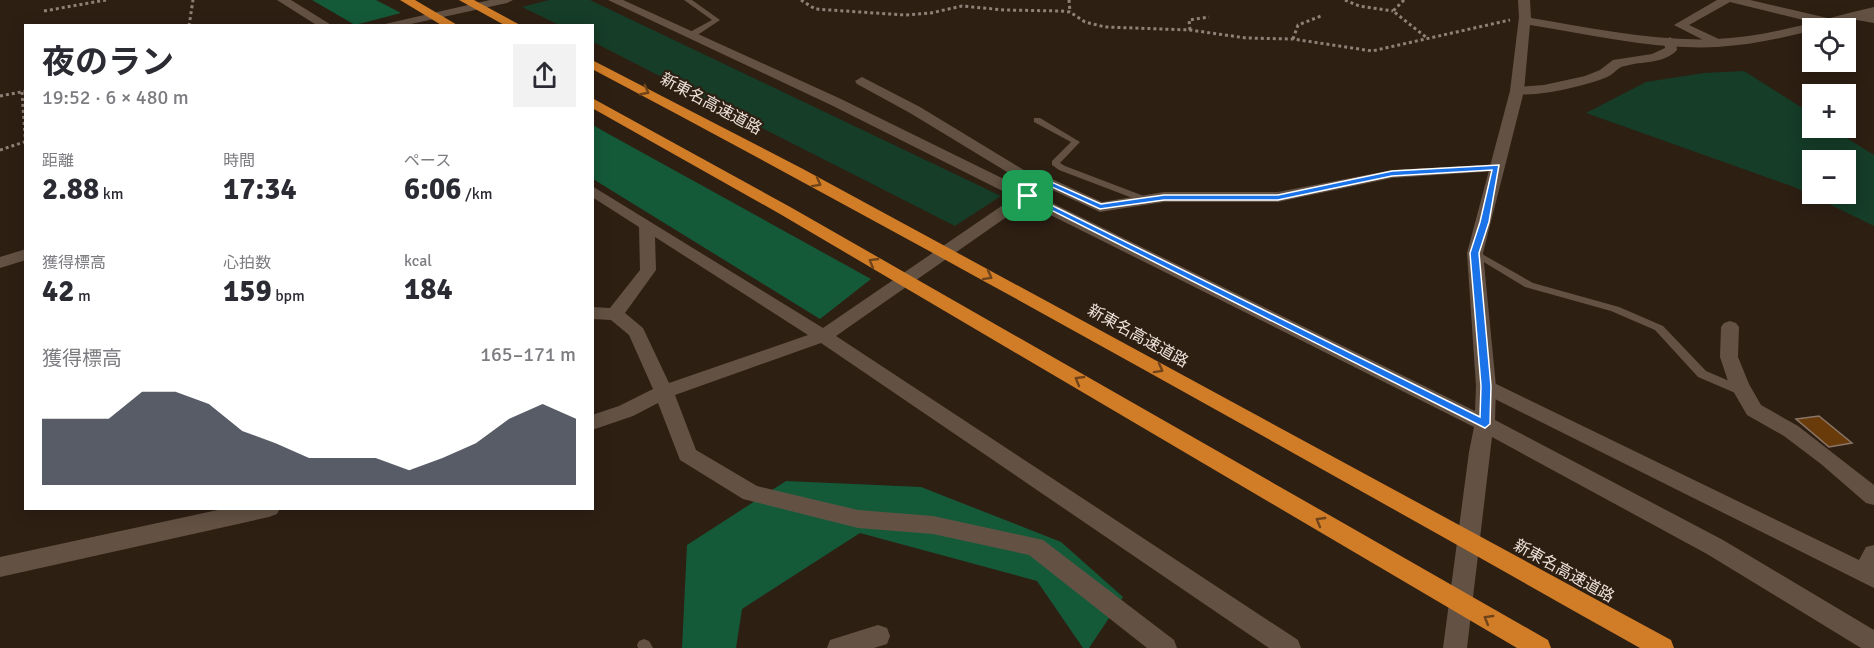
<!DOCTYPE html>
<html lang="ja">
<head>
<meta charset="utf-8">
<style>
	:root { --surface:#fff; --page:#f2f2f3; --text:#2b2b33; --muted:#7c7c81; --accent:#111827 }
	body { margin:0; font-family:Signika,"Noto Sans JP",sans-serif; background:var(--page); color:var(--text); height:100vh; display:flex; flex-direction:column; font-size:22px; white-space:nowrap }
	* { box-sizing:border-box; margin:0 }
	p { font-size:20px; color:var(--muted) }
	.icon { flex:none; width:33px; height:33px; fill:none; stroke:currentColor; stroke-width:2; stroke-linecap:round; stroke-linejoin:round }
	.map { position:relative; flex:1; overflow:hidden }
	.sheet { position:absolute; left:24px; top:24px; width:570px; height:486px; display:flex; flex-direction:column; background:var(--surface); border-radius:0px; box-shadow:0 3px 15px #0003 }
	.sheet>* { flex:none }
	.controls { position:absolute; left:1802px; top:18px; display:grid; gap:12px }
	.controls a { display:grid; place-items:center; width:54px; height:54px; border-radius:0px; background:var(--surface); box-shadow:0 3px 15px #0003; font-size:30px }
	.pin { position:absolute; display:grid; place-items:center; width:51px; height:51px; color:#fff; margin:-26px; border-radius:12px; box-shadow:0 3px 9px #0006 }
	.round { display:grid; place-items:center; flex:none; width:63px; height:63px; border-radius:0px; background:var(--page) }
	.headline { display:flex; align-items:center; justify-content:space-between; height:102px; padding:0 18px }
	h1 { font-size:33px; font-weight:700; line-height:45px }
	.figures { display:grid; grid-template-columns:repeat(3,1fr); gap:9px; height:102px; padding:6px 18px }
	.figures div { display:grid; align-content:center }
	.figures b { font-size:30px; font-weight:700 }
	.figures small { font-size:16px; font-weight:400 }
	.figures p { font-size:16px }
	.chart { height:168px; padding:12px 18px }
	.chart p { display:flex; justify-content:space-between }
	.chart svg { width:100%; height:108px; margin-top:6px; fill:var(--accent); opacity:.7 }
	.map>svg:first-child { display:block }
</style>
</head>
<body>
<div class="map">
<svg width="1874" height="648" viewBox="0 0 1874 648">
	<rect width="100%" height="100%" fill="#2e1f13"/>
	<path fill="#153d28" fill-rule="evenodd" d="M549,0H590L1001,196L955,226L593,42L592,26L559,25L522,7Z
		M1744,71L1812,114V128H1831L1874,155V226L1794,187L1586,113L1646,82L1704,73ZM1812,160H1845V194H1812Z"/>
	<path fill="#145a39" d="M312,0H376L401,13L355,25Z
		M593,125L605,132L871,279L820,319L593,179Z
		M786,481L921,487L1061,542L1123,597L1089,648H1083L1037,581L860,533L742,609L736,648H682L687,545Z"/>
	<path fill="#6a3b0a" stroke="#8a7769" stroke-width="1.5" d="M1819,416L1852,443L1829,447L1796,419Z"/>
	<g fill="none" stroke-linecap="round" stroke-linejoin="round">
		<path stroke="#8e8177" stroke-width="3" stroke-dasharray="3 3" stroke-linecap="butt" d="M801,0L815,9L905,15L931,13L962,6L1004,10L1061,11L1070,12L1085,22L1105,27L1190,30L1246,38L1293,39L1372,51L1510,20
			M1069,0L1070,12
			M1345,0L1359,6L1393,11
			M1404,0L1393,11L1427,38
			M44,11L106,0
			M189,26L193,0
			M1190,30L1189,20L1209,17
			M1293,39L1298,25L1321,16
			M22,92L26,150
			M0,96L26,91
			M0,150L24,142"/>
		<path fill="#635244" fill-rule="evenodd" d="M684,0H692L720,20L696,36H690V32L712,20Z
			M1034,118H1040L1080,142L1060,163L1065,166L1149,198L1151,200L1149,202H1143L1059,170L1052,165V161L1071,142L1034,122Z
			M1475,250L1533,283L1619,307L1663,326L1706,371L1748,389L1750,392L1748,395H1740L1698,377L1655,330L1611,311L1525,287L1472,255L1470,253Z
			M644,639L649,641L653,648H638L637,645L639,641Z"/>
		<path fill="#635244" fill-rule="evenodd" d="M277,0H291L333,26H318Z
			M490,0H513L507,3L402,26H376Z
			M1717,0H1750L1832,19L1834,22L1828,26L1730,2L1689,25L1721,40L1723,43L1721,46L1717,47L1674,25Z
			M1855,12L1874,15V23L1851,19L1849,16Z
			M1670,37L1676,41L1677,50C1664,64 1642,61 1625,66C1618,67 1615,73 1609,76C1595,84 1521,102 1510,91L1517,87L1544,85L1585,76L1600,70L1613,60L1652,54L1665,48L1664,41Z
			M862,77L920,107L1027,172L1052,179L1102,202L1164,192H1278L1392,170L1502,164L1504,167L1502,170L1497,171L1392,178L1278,202H1164L1100,212L1048,188L836,336L1298,640L1301,648H1269L821,343L675,395L696,450L757,486L858,510L933,516L1043,540L1174,640L1177,648H1147L1029,555L933,534L858,528L743,499L680,460L658,403L633,416L592,430V415L619,406L653,389L629,335L611,320L592,319V307L610,308L640,270L639,227L592,197V186L823,328L1035,183L1017,178L910,113L857,84L855,81ZM655,237L808,335L669,383L643,328L625,313L656,270Z
			M26,249V260L0,268V257Z
			M1730,321L1736,323L1739,327L1738,357L1749,384L1761,405L1798,426L1874,485V505L1866,503L1821,464L1784,436L1747,415L1729,384L1720,357L1721,327L1724,323Z
			M1486,379L1859,560L1866,547L1874,545V588L1479,391L1476,386L1479,381Z
			M227,508H280L277,514L269,517L0,577V557Z
			M878,625L887,628L890,636L887,644L874,648H827L830,640Z"/>
		<path fill="#635244" fill-rule="evenodd" d="M608,0H623L841,99L1475,411L1476,386L1467,253L1510,91L1519,17L1518,0H1530L1531,18C1592,28 1655,42 1717,39C1770,37 1822,19 1874,7V15C1822,27 1772,44 1717,47C1655,50 1592,35 1530,25L1524,91L1483,253L1496,386L1495,420L1723,540L1874,630V648H1861L1707,554L1492,437L1467,648H1443L1469,452L1474,427L831,105Z"/>
		<path fill="#d17c26" fill-rule="evenodd" d="M400,0H415L459,26H443Z
			M459,0H474L522,26H506Z
			M592,60L803,169L1671,640L1674,648H1640C1292,452 945,256 592,69Z
			M592,98L792,208L1548,640L1551,648H1517L780,214L592,108Z"/>
	</g>
	<defs><path id="oneway-chevron" d="M-2-3.5L2.5 0L-2 3.5" fill="none" stroke-width="1.6" stroke-linecap="round" stroke-linejoin="round" transform="scale(1.5)"/></defs>
	<g stroke="#6f441b">
		<use href="#oneway-chevron" transform="translate(645 91) rotate(27)"/>
		<use href="#oneway-chevron" transform="translate(817 183) rotate(29)"/>
		<use href="#oneway-chevron" transform="translate(873 262) rotate(-150)"/>
		<use href="#oneway-chevron" transform="translate(988 276) rotate(29)"/>
		<use href="#oneway-chevron" transform="translate(1159 369) rotate(29)"/>
		<use href="#oneway-chevron" transform="translate(1079 380) rotate(-150)"/>
		<use href="#oneway-chevron" transform="translate(1320 521) rotate(-150)"/>
		<use href="#oneway-chevron" transform="translate(1488 619) rotate(-150)"/>
	</g>
	<path fill="#1a73e8" stroke="#fff" stroke-width="1.5" fill-rule="evenodd" d="M1499,165L1489,222L1479,253L1491,386L1490,424L1485,428L1023,196L1047,180L1101,204L1164,195H1278L1392,171ZM1492,170L1480,222L1470,253L1481,386L1480,417L1033,196L1048,185L1100,209L1164,200H1278L1392,176Z"/>
	<g text-anchor="middle" dominant-baseline="central" stroke-width="4.5" stroke-linejoin="round" paint-order="stroke">
		<g font-size="16" fill="#ece1d9" stroke="#2e1f13">
			<text transform="translate(711 104) rotate(28)">新東名高速道路</text>
			<text transform="translate(1138 336) rotate(29)">新東名高速道路</text>
			<text transform="translate(1564 571) rotate(29)">新東名高速道路</text>
		</g>
	</g>
</svg>
<div class="controls">
<a><svg class="icon" aria-label="locate" viewBox="0 0 24 24"><circle cx="12" cy="12" r="6"/><path d="M12 2v4M12 18v4M2 12h4M18 12h4"/></svg></a>
<a>+</a>
<a>−</a>
</div>
<div class="pin" style="left:1028px;top:196px;background:#1e9e55"><svg class="icon" aria-label="arrive" viewBox="0 0 24 24"><path d="M6 21V4h12l-3 4 3 4H6"/></svg></div>
<section class="sheet">
<div class="headline"><div><h1>夜のラン</h1><p>19:52 · 6 × 480 m</p></div><a class="round"><svg class="icon" aria-label="share" viewBox="0 0 24 24"><path d="M12 15V3M7 8l5-5 5 5M5 13v7h14v-7"/></svg></a></div>
<div class="figures">
<div><p>距離</p><b>2.88<small> km</small></b></div>
<div><p>時間</p><b>17:34</b></div>
<div><p>ペース</p><b>6:06<small> /km</small></b></div>
</div>
<div class="figures">
<div><p>獲得標高</p><b>42<small> m</small></b></div>
<div><p>心拍数</p><b>159<small> bpm</small></b></div>
<div><p>kcal</p><b>184</b></div>
</div>
<div class="chart"><p><span>獲得標高</span>165–171 m</p>
<svg viewBox="0 0 160 44" preserveAspectRatio="none"><path d="M0 44V17L10 17L20 17L30 6L40 6L50 11L60 22L70 27L80 33L90 33L100 33L110 38L120 33L130 27L140 17L150 11L160 17V44z"/></svg>
</div>
</section>
</div>
</body>
</html>
